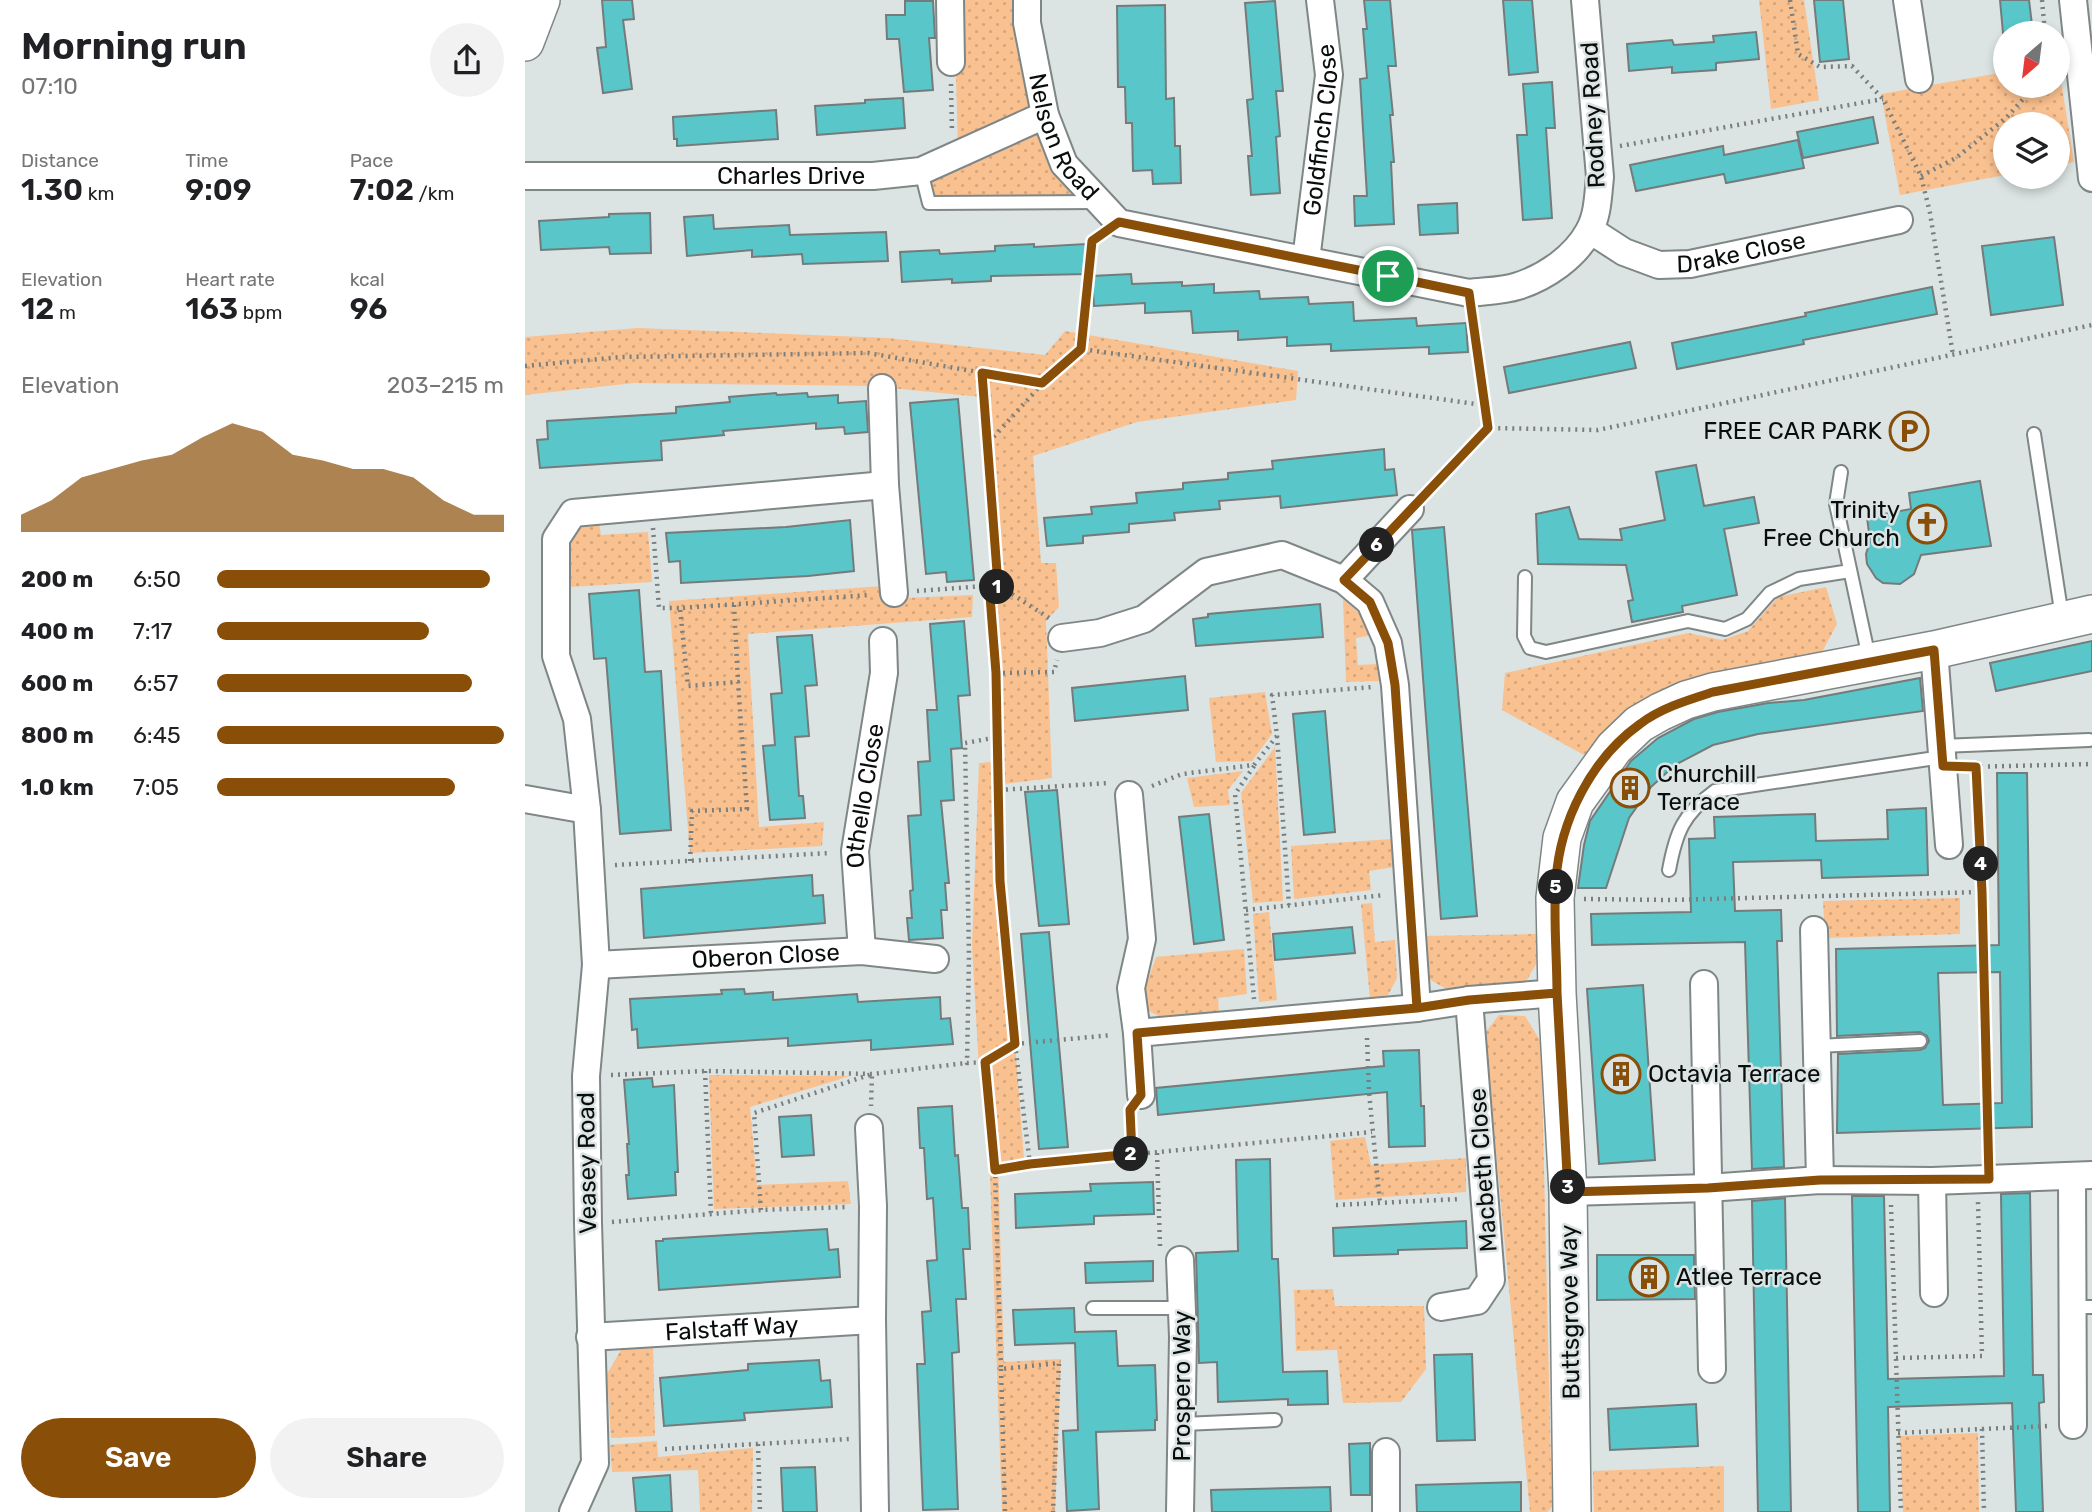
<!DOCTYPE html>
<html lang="en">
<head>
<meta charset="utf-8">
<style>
	:root { --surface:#fff; --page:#f2f2f2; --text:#202124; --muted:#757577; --accent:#894f08 }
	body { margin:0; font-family:Rubik,sans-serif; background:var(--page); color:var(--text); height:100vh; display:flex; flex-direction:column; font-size:26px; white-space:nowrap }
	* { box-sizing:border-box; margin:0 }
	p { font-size:23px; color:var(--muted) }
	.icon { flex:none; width:38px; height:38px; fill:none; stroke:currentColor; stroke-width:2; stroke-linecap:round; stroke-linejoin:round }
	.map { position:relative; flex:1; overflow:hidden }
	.panel { display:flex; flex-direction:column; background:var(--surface); width:525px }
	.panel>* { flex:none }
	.needle { width:46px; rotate:208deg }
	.buttons { position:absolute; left:1468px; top:21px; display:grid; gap:14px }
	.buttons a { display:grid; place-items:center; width:77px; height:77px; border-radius:50%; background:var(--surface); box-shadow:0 4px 10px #0003; font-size:35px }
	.pin { position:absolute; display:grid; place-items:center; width:60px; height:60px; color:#fff; margin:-30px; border:4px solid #fff; border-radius:50%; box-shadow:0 2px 7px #0007 }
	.km { position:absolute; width:35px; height:35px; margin:-18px; border-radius:50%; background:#222; color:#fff; font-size:19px; line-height:35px; text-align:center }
	.round { display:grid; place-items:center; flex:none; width:74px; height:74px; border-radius:37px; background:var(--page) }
	.head { display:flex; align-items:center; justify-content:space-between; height:119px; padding:0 21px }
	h1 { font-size:38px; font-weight:600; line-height:52px }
	.metrics { display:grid; grid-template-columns:repeat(3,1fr); gap:10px; height:119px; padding:7px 21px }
	.metrics div { display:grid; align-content:center }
	.metrics b { font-size:30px; font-weight:600 }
	.metrics small { font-size:19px; font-weight:400 }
	.metrics p { font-size:19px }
	.chart { height:196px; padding:14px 21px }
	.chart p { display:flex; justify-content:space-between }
	.chart svg { width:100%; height:126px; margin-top:7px; fill:var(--accent); opacity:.7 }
	.cta { display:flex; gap:14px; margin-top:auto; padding:14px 21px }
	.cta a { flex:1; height:80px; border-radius:42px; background:var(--accent); color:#fff; font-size:28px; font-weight:600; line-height:80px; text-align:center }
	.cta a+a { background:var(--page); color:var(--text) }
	ul { padding:0 21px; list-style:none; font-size:23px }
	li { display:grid; grid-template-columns:112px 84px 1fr; align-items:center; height:52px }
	li i { height:18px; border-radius:9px; background:var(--accent) }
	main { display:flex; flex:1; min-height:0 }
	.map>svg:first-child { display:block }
</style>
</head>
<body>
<main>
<section class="panel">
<div class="head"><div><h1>Morning run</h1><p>07:10</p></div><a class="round"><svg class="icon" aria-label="share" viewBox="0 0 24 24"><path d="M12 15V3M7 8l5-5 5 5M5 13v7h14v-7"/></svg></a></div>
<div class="metrics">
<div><p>Distance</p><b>1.30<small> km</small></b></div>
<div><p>Time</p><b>9:09</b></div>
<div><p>Pace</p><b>7:02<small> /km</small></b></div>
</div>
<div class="metrics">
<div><p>Elevation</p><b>12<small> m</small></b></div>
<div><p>Heart rate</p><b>163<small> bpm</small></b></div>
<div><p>kcal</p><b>96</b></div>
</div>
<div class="chart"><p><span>Elevation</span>203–215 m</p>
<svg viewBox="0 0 160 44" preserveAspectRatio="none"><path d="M0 44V38L10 33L20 25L30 22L40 19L50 17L60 11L70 6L80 9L90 17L100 19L110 22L120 22L130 25L140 33L150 38L160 38V44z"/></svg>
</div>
<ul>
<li><b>200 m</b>6:50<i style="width:95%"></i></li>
<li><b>400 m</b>7:17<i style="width:74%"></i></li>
<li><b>600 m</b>6:57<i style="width:89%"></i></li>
<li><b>800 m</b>6:45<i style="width:100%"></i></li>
<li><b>1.0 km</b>7:05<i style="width:83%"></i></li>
</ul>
<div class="cta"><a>Save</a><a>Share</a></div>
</section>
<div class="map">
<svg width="1567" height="1512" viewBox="0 0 1567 1512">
	<defs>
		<pattern id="grass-dots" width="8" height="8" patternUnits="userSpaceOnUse" patternTransform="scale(1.75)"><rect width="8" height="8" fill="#fac190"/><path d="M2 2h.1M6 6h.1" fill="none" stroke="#d5a57b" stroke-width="1.8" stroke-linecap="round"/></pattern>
	</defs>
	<rect width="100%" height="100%" fill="#dbe3e3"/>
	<path fill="url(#grass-dots)" d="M429,0H496L511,109L433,150Z
		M1234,0H1279L1294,100L1246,109Z
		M1533,62L1549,162L1533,165V124H1480V175L1375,195L1356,94L1480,72V86H1533Z
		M519,122L564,197L407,201L401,174Z
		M113,328L363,338L520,355L540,331L773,371L771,400L612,422L508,456L516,563H531L534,607L521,621L527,778L470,785L499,1159L473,1163L479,1362L536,1359L530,1512H477L465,1173L455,1087L447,945L454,763L478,761L456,397L346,386L109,383L0,395V337Z
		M74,522L76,535L123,532L127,582L45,587L42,546L52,529Z
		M357,586L358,599L448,595L447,617L223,634L234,827L299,822L297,846L165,853L144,601Z
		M1301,587L1312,624L1297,652L1170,677L1126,696L1059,755L977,710L980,673L1163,633L1197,640L1223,631L1253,597Z
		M818,599L841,619L848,635L831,638L833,665L853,664L854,681L821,682Z
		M740,692L747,734L727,761L691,762L684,698Z
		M750,747L758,901L728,903L716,793Z
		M718,771L703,790L705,805L669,807L662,778Z
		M867,839L869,867L844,871L846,890L769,899L766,846Z
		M1435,898V934L1300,938L1298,901Z
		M847,903L850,942L870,940L872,978L863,995L845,999L836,904Z
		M744,912L752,1000L734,1002L728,914Z
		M1012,934L1013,961L1000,983L925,991L900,977L897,936Z
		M719,949L722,994L693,998L694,1015L639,1019L624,1011L619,992L631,957Z
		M974,1015L1000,1016L1016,1042L1027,1507L1022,1512H1005L960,1033Z
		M184,1075L325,1076L225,1107L232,1185L323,1181L326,1204L189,1209Z
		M840,1137L846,1165L941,1158V1192L810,1200L805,1141Z
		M808,1289L810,1306H899L901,1369L876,1402L818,1403L812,1350L771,1351L769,1290Z
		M128,1345L130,1436L86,1438L82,1374L96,1350Z
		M1453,1433L1454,1512H1378L1375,1436Z
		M132,1441L133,1457L228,1448L227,1512H175L173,1470L87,1472L85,1445Z
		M1199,1466V1512H1069L1068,1471Z"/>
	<path fill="#59c7ca" stroke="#757b7b" stroke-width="2" fill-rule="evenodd" d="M77,0H107L109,19L98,20L107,89L78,93L72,48L81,47Z
		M839,0H865L871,66H863L868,115H865L869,162H866L869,224L830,226L829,196H842L835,79L842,78L838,29H842Z
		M978,0H1007L1013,72L984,75Z
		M1289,0H1318L1324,59L1295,62Z
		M1475,0H1504L1508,33H1478Z
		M380,1H408L410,38H404L408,90L379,92L374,39H362L361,15H380Z
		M750,1L758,91H751L755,136L751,137L755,193L726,195L723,156H727L722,100L728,99L720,3Z
		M640,5L641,99L649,98L650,146H655L656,183L628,184L627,170L608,171L607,123H601L600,87H593L592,6Z
		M1231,32L1234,59L1191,63V70L1147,73V67L1104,71L1102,44L1147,40L1149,45L1189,42L1188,36Z
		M1027,82L1030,128H1021L1027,218L998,220L992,135H1002L998,84Z
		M378,98L380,128L292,135L290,106L340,103V100Z
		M251,110L253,139L152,146V139H149L148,117Z
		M1348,117L1353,143L1278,158L1272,132Z
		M1273,140L1279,168L1201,183L1199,174L1111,191L1105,165L1198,146L1199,155Z
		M932,203L933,233L895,235L893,205Z
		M125,213L126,253L85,254L84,247L16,250L14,221L84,217V214Z
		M188,215L189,229L264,225L265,235L361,232L363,261L278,264L277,254L227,257V250L162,256L159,217Z
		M1529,237L1538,305L1466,315L1457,246Z
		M509,244V247L561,244L562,274L466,276V281L427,283V279L377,282L375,252L414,250L415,254L470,251V246Z
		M606,274L607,284L657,282V286L689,284V293L734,291L735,299L783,297L784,304L828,302L829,321L891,318L892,326L941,323L943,352L904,354V347L806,351V344L762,346V337L713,340V331L668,333L666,311L620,313V303L569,306L567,276Z
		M1407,287L1412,314L1278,340L1279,344L1152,369L1147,343L1281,316L1280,313Z
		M1105,342L1111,368L984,393L979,367Z
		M251,393L252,395L282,393L283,397L313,395V403L341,401L343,432L320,434L319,427L291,429V423L198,431L199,435L136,441L137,460L15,468L12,440L23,439L22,421L151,413V407L205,402L204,397Z
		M433,399L449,580L422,582L421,572L401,574L385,403Z
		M859,449L860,470L869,469L872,495L756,508L755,496L694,501L695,509L649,513L650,520L604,524V532L558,536V543L522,546L519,518L567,514L566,507L612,503L611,493L658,489V483L703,479V473L748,469L747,461Z
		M1171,465L1179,506L1229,497L1234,523L1199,529L1212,595L1157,606L1158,612L1107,622L1103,601L1108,600L1101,565L1013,564L1011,514L1044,507L1054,539L1097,540L1095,529L1140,520L1131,472Z
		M1455,481L1466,546L1396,555L1389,574L1375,584L1358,583L1351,578L1342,564L1341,554L1345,541L1342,517L1386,509L1384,493Z
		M325,520L329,571L283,576L156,583L155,561L144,562L141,533L261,527Z
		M919,527L952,916L916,919L887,530Z
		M114,590L120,672L136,671L146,830L95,834L81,658L69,659L64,594Z
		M795,604L798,637L671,646L668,619L683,617V614Z
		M439,621L445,695L433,696L437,748L426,749L429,800L416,801L424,883H420L422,910H416L418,938L384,940L382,918H387L385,891L388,890L383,816L396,815L393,762L405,761L402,710H412L405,624Z
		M287,635L292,685L280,686L284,736L270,737L274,796H278L280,818L245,820L238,746L250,745L246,694L257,693L252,637Z
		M1567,641V671L1471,691L1465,663Z
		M660,676L663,710L550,721L547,688Z
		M1395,678L1398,711L1233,734L1188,745L1150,765L1126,787L1104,818L1081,888H1053L1059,845L1065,821L1106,761L1133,738L1169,719L1193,712L1243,703L1279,700Z
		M800,711L810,832L779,835L768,714Z
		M1472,773H1502L1507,1127L1312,1133L1313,1054L1395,1050L1400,1048L1404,1041L1402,1036L1395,1032L1312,1036L1311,949L1474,945ZM1475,972L1477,1103L1418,1105L1413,973Z
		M532,790L544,924L514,926L500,792Z
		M1401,808L1403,875L1297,878L1296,860L1208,862L1210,911L1256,910L1257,941H1252L1259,1167L1227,1169L1220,942L1067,945L1066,914L1166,912L1164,839L1190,838L1189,817L1290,814L1291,841L1363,839L1362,810Z
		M684,814L699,940L669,944L654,817Z
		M287,875L288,896L298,895L300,923L119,938L116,889Z
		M827,927L830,953L750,960L748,934Z
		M524,932L543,1147L514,1149L496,934Z
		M1118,985L1130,1160L1074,1164L1062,989Z
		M219,989L220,994L248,992V1000L332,994L333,1002L415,997L416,1019L425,1018L428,1044L346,1050V1040L263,1046V1038L113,1048L112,1029L107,1030L105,999L197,994L196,990Z
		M894,1050L896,1106H899L900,1146L864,1147L862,1092L633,1115L631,1088L859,1066L858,1051Z
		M127,1078L128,1087L149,1085L153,1172H150L151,1195L103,1199L101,1175H104L102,1144H104L99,1080Z
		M427,1106L430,1156L433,1155L437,1208H443L445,1249H438L441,1299H431L434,1352L427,1353L433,1509L398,1510L392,1364H400L397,1312L406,1311L402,1261L412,1260L408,1198L402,1199L399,1148H395L393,1108Z
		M286,1115L289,1155L257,1157L254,1117Z
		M745,1159L747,1259H753L758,1372L802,1371L803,1404L763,1405V1399L693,1402L692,1362L674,1363L671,1253L713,1251L711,1160Z
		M628,1182L629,1214L569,1216V1224L491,1228L490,1194L566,1191L565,1184Z
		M1505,1193L1508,1375H1518L1519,1402L1514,1403L1518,1512H1491L1487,1403L1363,1407L1365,1512H1333L1327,1196H1359L1363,1379L1479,1376L1476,1194Z
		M1260,1198L1266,1512H1233L1227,1201Z
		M941,1221L942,1248L873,1250V1254L809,1256L808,1228Z
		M302,1229L304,1250L313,1249L315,1277L134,1290L131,1241H138V1239Z
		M1072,1255H1169L1170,1299L1072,1300Z
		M628,1261V1281L561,1283L560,1263Z
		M549,1308L550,1332L591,1331L593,1366L630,1365L632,1420H630V1430L571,1432L574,1509L542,1511L538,1431L553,1430L550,1343L490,1345L488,1310Z
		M947,1354L950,1440L912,1441L909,1355Z
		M294,1360L296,1381L305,1380L307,1407L219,1413L220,1420L139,1426L135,1378L223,1370V1364Z
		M1171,1404L1173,1446L1085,1450L1083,1409Z
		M845,1443V1495H826L824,1444Z
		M290,1467L292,1512H258L256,1468Z
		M145,1475L147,1512H111L108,1478Z
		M996,1482V1512H892L891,1485Z
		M805,1487L806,1512H687L686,1490Z"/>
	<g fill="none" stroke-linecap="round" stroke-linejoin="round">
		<defs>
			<path id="lane" d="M396,171L404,203L573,202
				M1509,434L1537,617
				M1316,472L1311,504L1344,658
				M1000,577L999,636L1005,648L1021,652L1163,621L1200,629L1222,619L1245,593L1274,579L1325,571
				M1416,746L1564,740
				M1144,870C1151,832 1158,814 1190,791L1417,757
				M1292,1046L1395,1041
				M1548,1307H1567
				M568,1308H658
				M658,1424L750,1420"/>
			<g id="street">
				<path d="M425,0L426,62"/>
				<path id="s1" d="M502,0V23L520,115L539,164L594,223L944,293C959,291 978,291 993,286C1021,277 1050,257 1064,231C1073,215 1073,195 1075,177L1060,0"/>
				<path d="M1382,0L1394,79"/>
				<path d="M1548,0L1567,178"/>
				<path id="s2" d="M0,176H348L396,171L520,115"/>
				<path id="s3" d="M1065,230L1099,252L1134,265L1165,264L1374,220"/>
				<path id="s4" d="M781,260L804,75L795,0"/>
				<path d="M357,388L360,485L369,593"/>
				<path d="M819,580L885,509"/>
				<path d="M537,638L575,633L619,619L681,572L757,555L819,580L845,602L863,643L870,685L892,1008"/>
				<path d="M1409,650L1424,845"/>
				<path d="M604,795L617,939L606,988L612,1033"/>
				<path d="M0,799L62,810"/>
				<path d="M1289,930L1295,1180"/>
				<path id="s5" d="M337,951L330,851L359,673L358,641"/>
				<path id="s6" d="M71,965L337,951L410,959"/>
				<path d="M1179,984L1187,1369"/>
				<path d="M616,1095L612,1033L892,1008L944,1000L1032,993"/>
				<path d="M344,1128L348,1206L347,1320L350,1512"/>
				<path d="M1547,1176L1548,1425"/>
				<path d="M1407,1181L1409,1293"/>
				<path d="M1043,1192L1183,1188L1295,1180L1407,1181L1567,1175"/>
				<path d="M655,1260L658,1337L655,1512"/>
				<path d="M916,1307L952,1301L966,1280L944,1000"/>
				<path id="s7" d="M65,1337L347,1320"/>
				<path d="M861,1452V1512"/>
				<path d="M48,1512L70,1463L63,1223L61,1076L71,965L62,810L52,719L31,656V539L48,513L360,485"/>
			</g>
			<path id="secondary" d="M0,42L16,0
				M1047,1512L1043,1192L1032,993L1030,898L1037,838L1050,802L1089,748L1114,724L1135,712L1161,700L1188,692L1409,650L1567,614"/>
		</defs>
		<use href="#lane" stroke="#7f8686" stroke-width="16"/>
		<use href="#street" stroke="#7f8686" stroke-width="30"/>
		<use href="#secondary" stroke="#7f8686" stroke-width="40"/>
		<path stroke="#797f7f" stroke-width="4.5" stroke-dasharray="2 5" stroke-linecap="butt" d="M1265,0L1273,54L1295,67L1327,66L1358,99L1396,176L1405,213L1428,355
			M1517,0L1520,33
			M426,84L427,131
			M1095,146L1358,99
			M1396,176L1431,158L1481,118L1510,86
			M947,315L963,428
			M556,349L567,241L576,235
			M0,366L96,357L343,353L517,383L556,349L958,405
			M457,373L473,585L465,595L471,673L473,737L440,743L444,957L442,1063L460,1062L470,1170L476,1369L534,1363L528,1512
			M464,442L517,384
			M903,492L963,428L1073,430L1567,325
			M128,528L134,608H155
			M392,591L473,585L524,618
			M209,605L213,682
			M471,673L529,672L532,660
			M752,736L764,905
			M473,737L475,881L490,1044L505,1164
			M1451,760L1457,892L1464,1157
			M729,766L710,794L729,999
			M1442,767L1567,764
			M627,786L657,774L729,765L752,736L747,695L848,687
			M474,790L584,783
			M165,861L167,811L222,809L213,682L163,686L155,608L345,595
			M90,865L305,853
			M1059,899L1143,900L1457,892
			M721,910L859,895
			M842,1038L844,1092L855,1204
			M460,1062L490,1044L587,1035
			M180,1071L186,1215
			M86,1075L180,1071L347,1074L442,1063
			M605,1116L607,1154
			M632,1153L635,1246
			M470,1170L505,1164L847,1132
			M811,1205L935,1199
			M1366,1205L1376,1512
			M236,1210L229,1113L347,1074L346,1106
			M87,1222L236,1210L323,1207
			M1371,1358L1457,1356L1453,1202
			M476,1369L480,1512
			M1457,1429L1524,1426
			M1373,1433L1457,1429L1459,1512
			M233,1444L235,1512
			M140,1449L324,1439"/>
		<use href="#lane" stroke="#fff" stroke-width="12"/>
		<use href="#street" stroke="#fff" stroke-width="26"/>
		<use href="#secondary" stroke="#fff" stroke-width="37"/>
	</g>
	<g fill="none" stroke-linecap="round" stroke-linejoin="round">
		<defs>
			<path id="route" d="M863,276L594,222L567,241L556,349L517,383L457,373L473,585L465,596L471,673L475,881L490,1044L460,1062L470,1170L505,1164L607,1154L605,1110L616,1095L612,1033L892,1008L944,1000L1032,993L1043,1192L1183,1188L1295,1180L1464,1179L1457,892L1451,767L1418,766L1409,650L1188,692C1163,700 1136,708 1115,724C1066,759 1035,821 1031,880C1028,917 1032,956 1032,993L944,1000L892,1008L870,685L863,643L845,602L819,580L963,428L944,293L863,276"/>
		</defs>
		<use href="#route" stroke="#fff" stroke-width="14"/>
		<use href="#route" stroke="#894f08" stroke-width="9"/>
	</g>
	<defs>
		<symbol id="parking-ring" viewBox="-11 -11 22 22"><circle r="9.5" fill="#dbe3e3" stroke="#894f08" stroke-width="1.5"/><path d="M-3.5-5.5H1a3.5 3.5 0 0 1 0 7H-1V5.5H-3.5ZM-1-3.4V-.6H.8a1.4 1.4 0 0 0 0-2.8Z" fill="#894f08"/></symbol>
		<symbol id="church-ring" viewBox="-11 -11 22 22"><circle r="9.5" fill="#dbe3e3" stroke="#894f08" stroke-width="1.5"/><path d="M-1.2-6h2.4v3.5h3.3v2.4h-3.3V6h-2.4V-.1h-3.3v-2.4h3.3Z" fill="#894f08"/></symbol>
		<symbol id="building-ring" viewBox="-11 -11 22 22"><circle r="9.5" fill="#dbe3e3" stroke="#894f08" stroke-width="1.5"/><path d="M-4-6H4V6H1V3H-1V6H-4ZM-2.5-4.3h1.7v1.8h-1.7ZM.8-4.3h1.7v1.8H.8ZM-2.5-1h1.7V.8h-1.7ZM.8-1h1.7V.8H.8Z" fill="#894f08"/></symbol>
	</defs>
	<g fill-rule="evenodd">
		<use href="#parking-ring" x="1362" y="409" width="44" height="44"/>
		<use href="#church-ring" x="1380" y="502" width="44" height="44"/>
		<use href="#building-ring" x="1083" y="766" width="44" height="44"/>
		<use href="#building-ring" x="1074" y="1052" width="44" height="44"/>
		<use href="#building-ring" x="1102" y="1255" width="44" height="44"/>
	</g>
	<g text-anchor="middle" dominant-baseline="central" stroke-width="5" stroke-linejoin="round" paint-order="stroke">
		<g font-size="24" fill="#0a0d0d" stroke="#dbe3e3">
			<text transform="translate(1068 115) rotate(-93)">Rodney Road</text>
			<text stroke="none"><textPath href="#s4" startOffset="131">Goldfinch Close</textPath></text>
			<text stroke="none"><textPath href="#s1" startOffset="144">Nelson Road</textPath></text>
			<text stroke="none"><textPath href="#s2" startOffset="266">Charles Drive</textPath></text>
			<text stroke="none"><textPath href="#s3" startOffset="161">Drake Close</textPath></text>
			<text stroke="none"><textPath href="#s5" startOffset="156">Othello Close</textPath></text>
			<text stroke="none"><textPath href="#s6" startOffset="170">Oberon Close</textPath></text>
			<text transform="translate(62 1163) rotate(-91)">Veasey Road</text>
			<text transform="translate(958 1170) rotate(-94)">Macbeth Close</text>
			<text transform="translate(1045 1312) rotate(-91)">Buttsgrove Way</text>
			<text stroke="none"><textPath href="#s7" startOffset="142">Falstaff Way</textPath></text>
			<text transform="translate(657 1386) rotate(-90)">Prospero Way</text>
		</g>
		<g font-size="24" fill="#0a0d0d" stroke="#dbe3e3" text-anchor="start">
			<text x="1357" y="431" text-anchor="end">FREE CAR PARK</text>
			<text x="1375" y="510" text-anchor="end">Trinity<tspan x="1375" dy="28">Free Church</tspan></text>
			<text x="1132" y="774">Churchill<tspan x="1132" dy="28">Terrace</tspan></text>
			<text x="1123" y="1074">Octavia Terrace</text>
			<text x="1151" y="1277">Atlee Terrace</text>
		</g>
	</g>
</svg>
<div class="buttons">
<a><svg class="needle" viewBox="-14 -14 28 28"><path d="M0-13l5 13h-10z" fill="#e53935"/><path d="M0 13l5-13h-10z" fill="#757577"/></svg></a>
<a><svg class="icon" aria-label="layers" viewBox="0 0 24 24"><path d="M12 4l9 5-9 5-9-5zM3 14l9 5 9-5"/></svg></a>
</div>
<div class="pin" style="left:863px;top:276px;background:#1e9e55"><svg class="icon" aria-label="arrive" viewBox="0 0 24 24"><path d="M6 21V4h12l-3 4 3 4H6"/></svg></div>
<b class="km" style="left:472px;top:587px">1</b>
<b class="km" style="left:606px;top:1154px">2</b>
<b class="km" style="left:1043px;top:1187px">3</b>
<b class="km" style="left:1456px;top:864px">4</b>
<b class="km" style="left:1031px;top:887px">5</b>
<b class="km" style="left:852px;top:545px">6</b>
</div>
</main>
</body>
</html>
